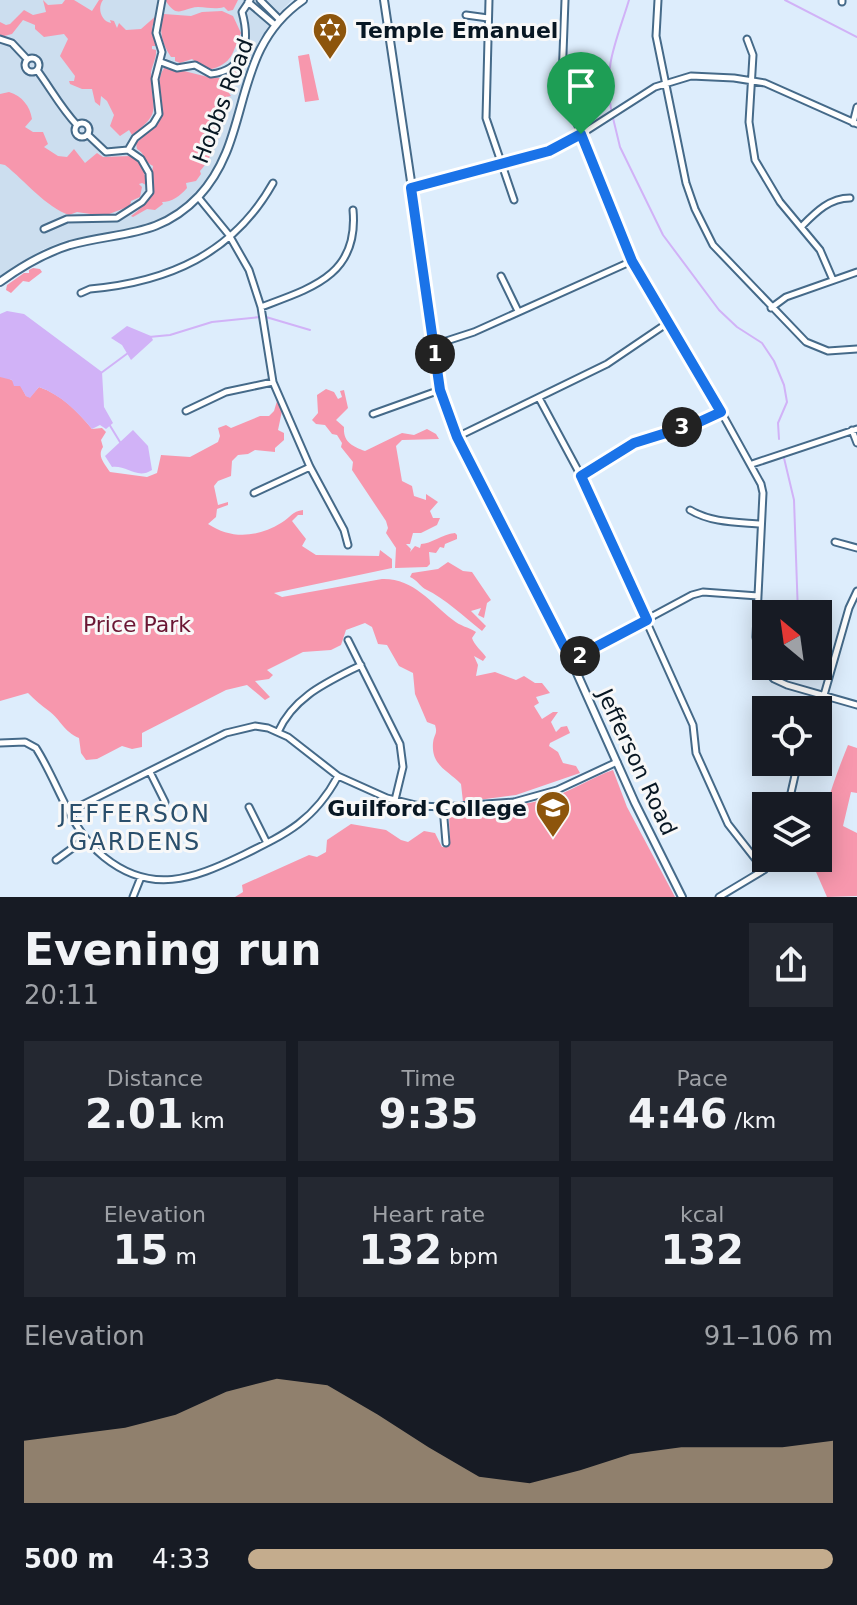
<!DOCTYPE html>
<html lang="en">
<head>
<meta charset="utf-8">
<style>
	:root { --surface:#171b24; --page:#242831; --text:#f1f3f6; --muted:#9ea1a6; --accent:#c4ac8d }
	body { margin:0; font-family:"DejaVu Sans",sans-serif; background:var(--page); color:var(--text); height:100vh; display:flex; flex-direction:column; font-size:30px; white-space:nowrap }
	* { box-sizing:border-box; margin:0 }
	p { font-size:26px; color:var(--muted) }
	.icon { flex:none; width:44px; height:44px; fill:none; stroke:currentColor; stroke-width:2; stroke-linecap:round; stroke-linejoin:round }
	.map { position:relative; height:897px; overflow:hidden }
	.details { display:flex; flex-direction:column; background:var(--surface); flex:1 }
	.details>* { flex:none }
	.needle { width:52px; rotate:331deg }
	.buttons { position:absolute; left:752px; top:600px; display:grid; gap:16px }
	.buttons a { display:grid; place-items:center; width:80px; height:80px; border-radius:0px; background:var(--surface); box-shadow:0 4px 20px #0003; font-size:40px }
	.pin { position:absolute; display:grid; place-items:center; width:68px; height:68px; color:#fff; margin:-82px -34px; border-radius:50% 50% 50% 0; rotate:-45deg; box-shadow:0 0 8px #0007 }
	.pin .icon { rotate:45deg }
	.km { position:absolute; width:40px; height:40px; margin:-20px; border-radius:50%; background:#222; color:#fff; font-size:22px; line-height:40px; text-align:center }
	.round { display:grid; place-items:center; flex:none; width:84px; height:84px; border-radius:0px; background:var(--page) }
	.headline { display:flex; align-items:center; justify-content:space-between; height:136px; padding:0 24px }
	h1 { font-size:44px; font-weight:700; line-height:60px }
	.metrics { display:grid; grid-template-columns:repeat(3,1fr); gap:12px; height:136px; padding:8px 24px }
	.metrics div { display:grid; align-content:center; border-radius:0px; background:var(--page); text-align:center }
	.metrics b { font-size:40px; font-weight:700 }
	.metrics small { font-size:22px; font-weight:400 }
	.metrics p { font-size:22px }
	.chart { height:224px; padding:16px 24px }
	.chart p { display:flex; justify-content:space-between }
	.chart svg { width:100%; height:144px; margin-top:8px; fill:var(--accent); opacity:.7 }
	ul { padding:0 24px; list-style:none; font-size:26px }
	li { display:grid; grid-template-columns:128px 96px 1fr; align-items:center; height:60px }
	li i { height:20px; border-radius:10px; background:var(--accent) }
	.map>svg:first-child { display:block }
</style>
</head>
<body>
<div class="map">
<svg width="857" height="897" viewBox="0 0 857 897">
	<rect width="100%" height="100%" fill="#ddedfc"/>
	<path fill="#ccdeef" d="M0,0H292L274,18L258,43L249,62L224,149L212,174L186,202L165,217L136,229L64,241L42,250L0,277Z"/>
	<path fill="#f797ad" d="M43,0L48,5L62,4L65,0H74L92,11L99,0H103C97,8 101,21 111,23L110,20L114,21L117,28L119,23L126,30L141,29L157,15L152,27L158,46H152V49L156,50C157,59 151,66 151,75C151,109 164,111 132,135L129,130L120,136L110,126L114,115L107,101L101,96L100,106L95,102L92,89H82L70,84L69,81H74L75,76L60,56L68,39L64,34L44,37L35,29V25L23,20L12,34L0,37V22L6,25L10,24L24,10L33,15L46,12Z
		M165,0H238L233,10L228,11L224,7C214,10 208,7 198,7C181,8 178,20 165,0Z
		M222,11L233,16L241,33C232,52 234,64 208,70L192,59L180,63L175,61V57H171C162,44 158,30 164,14L191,16L202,12Z
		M309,54L319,100L305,102L298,56Z
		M168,67L208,77L221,78L235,69L237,74L229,93L231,96L226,97C229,116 213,158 200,171L201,174L196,181L186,183L187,188C180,196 172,202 162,202L163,204L155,210L147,209L133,217L131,216C158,196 148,196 153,166C144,162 145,153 137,149L136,143L158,124L162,100C157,91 158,77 164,68Z
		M9,92C22,96 30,106 32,119L25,127L33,132H43L48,144L44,147L58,156L67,157L74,149L85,163L97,153L103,157L131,156C143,165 145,170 146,185L142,183L139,184L142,187L140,197L131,201L130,206L104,216L77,212L69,215C46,207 25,181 5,165L0,164V94Z
		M33,268L40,269L42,272L29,282L23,281L11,293L6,290L7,285L24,273H29V270Z
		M5,376L21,386L26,396L30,397L39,387C62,395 77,411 92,429L102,428L106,432L101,440L103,447C97,456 104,463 110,472L147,477L157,473L161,455L190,457L218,442L220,436L218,428L226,425L231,428L260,416H269L274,411L277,401L282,411L278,430L284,433V440L275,448V452L255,450L248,454L238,455L232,461L231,476L218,481L214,486L218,505L228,502V505L217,509L216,517L208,524C232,540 258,537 281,523C290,518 292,511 303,510V515H298L292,521L306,539L302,546L316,555L379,556L380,550L392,559V568L274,593L282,597L382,579C413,578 430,602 453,620C460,626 468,627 476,632L472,638C474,645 482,651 486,657L483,661L474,656L478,665L476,676L495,672L516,680L524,676L535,683H542L550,693L536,697L539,703L534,706L542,719L553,712H558L551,722L556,732L561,727L567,726L570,733L550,743L549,746L558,752L563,763L576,766L580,773L516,795L463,802L461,784C449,771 431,766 433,743C434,734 438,734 435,725L427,722L415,694L413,673L399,666L387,645L378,644L372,627L365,623L346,630L341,645L331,650L303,652L267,670L273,675L269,679L255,681L270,697L265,700L247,685L226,690L142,733V747L132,749L122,746L97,759L86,760L81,753L79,738C63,731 61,720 49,711C41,705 35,700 28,693L0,701V377Z
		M326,389L334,392L338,399L342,397L340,391L344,390L348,408L336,420L344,427C343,442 352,446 365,451L402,433L414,435L427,429L436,434L439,439L402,440L396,446L402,481L412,486L414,496L426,500V494L438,502L430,511L433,518H440L437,525L421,533H413L410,544H406L411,549L410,552L415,546L420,548L421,544C431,544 442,534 455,533L457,535V539L445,544L444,548L440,547L436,553L429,552L430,564L427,567L395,568L396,548L386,533L388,528L386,521L352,470L353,462L341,447L342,443L337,435L332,434L325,425L316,424L312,420L318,413L317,395Z
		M448,562L463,571L472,572L491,600L487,603L484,618L478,615L481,608L471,611L486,626L482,631C463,616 446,599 425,589C420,586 417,580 410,577L412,573L438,569Z
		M848,745L857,748V793L851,792L843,826L857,833V896L827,897L813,865L815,858H818C818,823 835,777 848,745Z
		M613,770L627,807L675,897H235L243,892L242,885L309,855L317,857L326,852L327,840L351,824L386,830L401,840L408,842L424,831L435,833L442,847L450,846L449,815L456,810C490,809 523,807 555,796C575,789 593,777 613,770Z"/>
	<path fill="#d1b2f7" d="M7,311L24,314L102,372L104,407L113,423L106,429L100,425L92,429C77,411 61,395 39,387L30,398L26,396L20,386H14L12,380L0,377V314Z
		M127,326L151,336L153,340L131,360L122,345L111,338Z
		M133,430L148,446L152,470C137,480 127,465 112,467L105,456Z"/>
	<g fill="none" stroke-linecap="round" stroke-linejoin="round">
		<path stroke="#d1b2f7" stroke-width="2" d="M785,0L857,37
			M611,109C603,66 617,40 629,0
			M613,118L620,147L663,235L719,310L737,327L762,343L774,361L784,385L787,402L778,423L779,439
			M266,317L310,330
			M149,337L170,335L212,322L260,317
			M101,373L128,353
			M109,424L120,442
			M784,458L794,500L798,614"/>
		<defs>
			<path id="minor" d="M260,0L280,20
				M489,0L486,118L514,200
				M565,0L562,80L564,91L632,261L678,334L761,484L763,493L756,637L761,666L774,679L787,685L857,705
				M658,0L656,36L686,183L695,209L713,245L806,342L828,351L857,349
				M842,0V2
				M248,2L275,25
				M466,15L488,18
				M0,39L12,43L27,59
				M747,39L753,55L749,122L755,160L780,202L820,250L833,280
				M25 65a7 7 0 1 1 14 0a7 7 0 1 1-14 0Z
				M161,62L177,68L195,65L211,74C246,70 250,41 242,12L250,0
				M37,70C51,89 61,108 77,125
				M75 130a7 7 0 1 1 14 0a7 7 0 1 1-14 0Z
				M853,123L857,107
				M88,135L106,152L128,150
				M128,150L135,138L153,124L159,114L155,79L162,52L156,33L162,0
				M411,188L549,151L569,142L655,87L691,76L734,78L765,83L857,124
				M198,197L229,235L249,270L261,307L273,382L310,467L344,530L348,545
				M801,227C815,213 829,198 850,198
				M44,229L67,219L117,218L142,202L150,192L149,173L141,159L128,150
				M501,276L518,311
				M81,293L90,289C168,282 233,254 273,183
				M261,307C312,288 359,275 353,210
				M771,308L786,297L857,272
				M434,345L474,332L632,261
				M539,398L581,476L693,725L696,753L728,824L764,870
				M186,411L226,392L273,382
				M373,414L440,390
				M852,430L857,443
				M457,437L607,364L669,322
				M752,464L857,429
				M582,476L634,443L695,424L721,412
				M254,493L310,467
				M690,510C712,523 736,522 761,524
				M835,542L857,548
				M348,640L400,744L403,767L395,800
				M571,660L692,595L703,592L758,596
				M818,716L849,608L857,591
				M278,732C294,696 328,682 361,665
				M0,743L25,742L36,748C59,784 70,830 104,857C151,895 193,879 241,856C286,834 314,821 338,776
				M150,772L165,802
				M788,806L798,762
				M249,807L267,843
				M443,807L446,843
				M70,811L226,733L255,726L268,728L288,737L338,776L387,798L420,806L443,807L514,802L557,790L617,762
				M56,860L85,839
				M133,897L141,877
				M719,897L764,870L774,858"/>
			<path id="tertiary" d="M384,0L444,403L473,469L571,660L635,803L682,897
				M0,282C22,266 44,253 70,245C121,231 159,238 199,196C254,137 229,51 303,0"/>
		</defs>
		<use href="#minor" stroke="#456a89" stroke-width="9"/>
		<use href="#tertiary" stroke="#456a89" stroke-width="10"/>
		<use href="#minor" stroke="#fff" stroke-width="5"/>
		<use href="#tertiary" stroke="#fff" stroke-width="6"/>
	</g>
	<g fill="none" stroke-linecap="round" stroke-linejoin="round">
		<defs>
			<path id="route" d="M581,134L632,261L721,412L695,424L634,443L581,476L647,620L571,660L457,437L440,390L411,188L549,151Z"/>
		</defs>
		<use href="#route" stroke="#fff" stroke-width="16"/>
		<use href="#route" stroke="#1a73e8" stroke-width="10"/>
	</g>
	<defs>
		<symbol id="synagogue-pin" viewBox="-11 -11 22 30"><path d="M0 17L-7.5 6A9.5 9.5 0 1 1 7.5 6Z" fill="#8d550c" stroke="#f8f8f8"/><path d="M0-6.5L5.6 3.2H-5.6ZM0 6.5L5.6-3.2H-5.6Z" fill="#fff"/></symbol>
		<symbol id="university-pin" viewBox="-11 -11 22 30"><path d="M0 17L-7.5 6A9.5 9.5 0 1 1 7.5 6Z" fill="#8d550c" stroke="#f8f8f8"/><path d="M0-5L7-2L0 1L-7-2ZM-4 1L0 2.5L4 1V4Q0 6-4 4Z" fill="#fff"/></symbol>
	</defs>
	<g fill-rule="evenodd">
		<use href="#synagogue-pin" x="310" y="10" width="40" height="54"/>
		<use href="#university-pin" x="533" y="788" width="40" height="54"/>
	</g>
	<g text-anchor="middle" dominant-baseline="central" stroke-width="6" stroke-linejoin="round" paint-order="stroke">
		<g font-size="22" font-weight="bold" fill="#081723" stroke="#f8f8f8" text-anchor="start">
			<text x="356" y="30">Temple Emanuel</text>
			<text x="527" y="808" text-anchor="end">Guilford College</text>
		</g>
		<g font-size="22" fill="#081723" stroke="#f8f8f8">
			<text transform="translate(223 101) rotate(-69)">Hobbs Road</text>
			<text transform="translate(637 762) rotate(65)">Jefferson Road</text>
		</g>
		<g font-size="22" fill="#6a1633" stroke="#f8f8f8">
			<text x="137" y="624">Price Park</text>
		</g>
		<g font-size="24" letter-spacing="2" fill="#2a4f6c" stroke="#f8f8f8">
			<text x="135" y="814">JEFFERSON<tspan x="135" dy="28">GARDENS</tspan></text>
		</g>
	</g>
</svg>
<div class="buttons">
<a><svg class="needle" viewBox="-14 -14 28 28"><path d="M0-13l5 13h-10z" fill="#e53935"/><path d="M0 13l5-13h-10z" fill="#9ea1a6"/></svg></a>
<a><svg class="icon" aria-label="locate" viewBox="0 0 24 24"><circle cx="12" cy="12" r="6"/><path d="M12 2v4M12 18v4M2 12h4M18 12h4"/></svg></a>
<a><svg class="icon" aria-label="layers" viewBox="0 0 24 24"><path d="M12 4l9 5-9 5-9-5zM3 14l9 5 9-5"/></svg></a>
</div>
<div class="pin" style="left:581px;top:134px;background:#1e9e55"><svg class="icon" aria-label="arrive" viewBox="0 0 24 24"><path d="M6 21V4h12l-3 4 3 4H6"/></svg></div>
<b class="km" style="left:435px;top:354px">1</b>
<b class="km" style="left:580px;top:656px">2</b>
<b class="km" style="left:682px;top:427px">3</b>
</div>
<section class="details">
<div class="headline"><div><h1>Evening run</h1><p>20:11</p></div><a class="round"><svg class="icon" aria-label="share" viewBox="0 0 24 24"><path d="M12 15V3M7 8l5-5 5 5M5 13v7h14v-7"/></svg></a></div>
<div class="metrics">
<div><p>Distance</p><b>2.01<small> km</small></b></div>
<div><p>Time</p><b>9:35</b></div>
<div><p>Pace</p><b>4:46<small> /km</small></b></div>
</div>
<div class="metrics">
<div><p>Elevation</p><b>15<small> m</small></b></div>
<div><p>Heart rate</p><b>132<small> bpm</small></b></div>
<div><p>kcal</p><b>132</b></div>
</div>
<div class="chart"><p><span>Elevation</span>91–106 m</p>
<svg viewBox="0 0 160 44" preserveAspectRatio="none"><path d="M0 44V25L10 23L20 21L30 17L40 10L50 6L60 8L70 17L80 27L90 36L100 38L110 34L120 29L130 27L140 27L150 27L160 25V44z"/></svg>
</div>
<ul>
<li><b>500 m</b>4:33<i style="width:100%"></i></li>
</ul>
</section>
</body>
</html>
